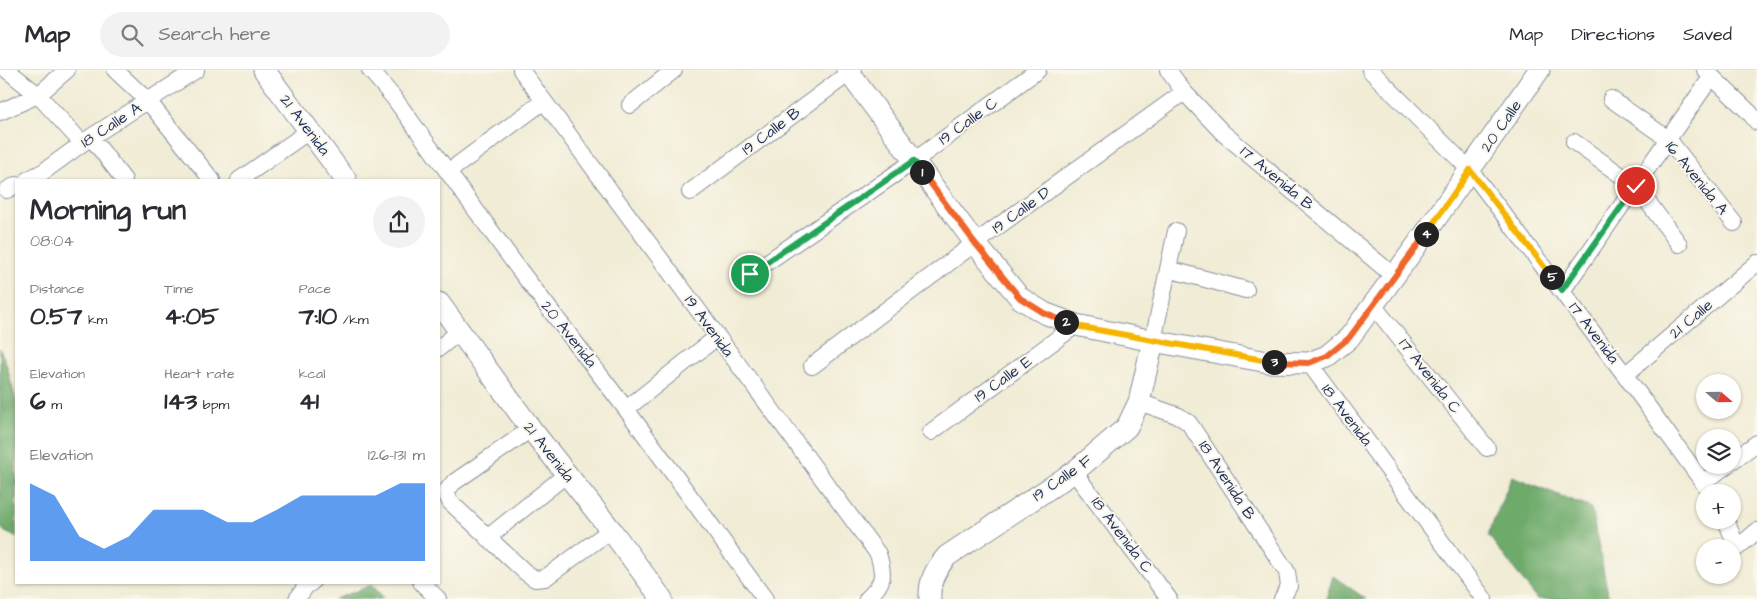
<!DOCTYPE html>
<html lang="en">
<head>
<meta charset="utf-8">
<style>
	:root { --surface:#fff; --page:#f2f2f3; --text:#2b2b33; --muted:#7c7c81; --line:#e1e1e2; --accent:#1a73e8 }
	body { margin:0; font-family:"Architects Daughter",sans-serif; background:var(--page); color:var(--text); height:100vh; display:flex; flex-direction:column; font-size:19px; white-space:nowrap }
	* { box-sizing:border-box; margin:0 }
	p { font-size:16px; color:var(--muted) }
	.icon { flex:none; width:28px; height:28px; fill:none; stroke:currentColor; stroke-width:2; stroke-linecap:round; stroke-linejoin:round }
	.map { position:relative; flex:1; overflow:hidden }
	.panel { position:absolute; left:15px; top:109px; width:425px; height:405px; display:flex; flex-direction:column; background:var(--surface); border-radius:0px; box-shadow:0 1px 4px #0004 }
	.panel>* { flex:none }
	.needle { width:32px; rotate:110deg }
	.tools { position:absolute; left:1696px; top:304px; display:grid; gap:10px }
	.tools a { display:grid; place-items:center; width:45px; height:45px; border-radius:50%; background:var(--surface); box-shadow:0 1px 4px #0004; font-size:25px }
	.pin { position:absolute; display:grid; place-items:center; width:42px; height:42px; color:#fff; margin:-21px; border:2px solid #fff; border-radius:50%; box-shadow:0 1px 5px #0007 }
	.km { position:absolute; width:25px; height:25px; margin:-12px; border-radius:50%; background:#222; color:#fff; font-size:14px; line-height:25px; text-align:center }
	.round { display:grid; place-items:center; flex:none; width:52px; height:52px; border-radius:26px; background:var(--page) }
	.summary { display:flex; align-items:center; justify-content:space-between; height:85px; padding:0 15px }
	h1 { font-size:28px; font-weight:700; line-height:38px }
	.stats { display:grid; grid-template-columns:repeat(3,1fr); gap:8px; height:85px; padding:5px 15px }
	.stats div { display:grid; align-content:center }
	.stats b { font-size:25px; font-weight:700 }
	.stats small { font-size:14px; font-weight:400 }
	.stats p { font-size:14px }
	.chart { height:140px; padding:10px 15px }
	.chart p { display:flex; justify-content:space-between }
	.chart svg { width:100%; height:90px; margin-top:5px; fill:var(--accent); opacity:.7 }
	header { display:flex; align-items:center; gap:30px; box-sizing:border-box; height:70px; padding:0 25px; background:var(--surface); border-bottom:1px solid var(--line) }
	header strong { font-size:24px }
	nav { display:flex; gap:28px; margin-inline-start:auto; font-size:18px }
	.search { width:350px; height:45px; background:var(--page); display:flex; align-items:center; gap:12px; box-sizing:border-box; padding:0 18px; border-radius:28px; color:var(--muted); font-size:19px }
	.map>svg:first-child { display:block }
</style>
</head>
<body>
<header>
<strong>Map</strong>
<div class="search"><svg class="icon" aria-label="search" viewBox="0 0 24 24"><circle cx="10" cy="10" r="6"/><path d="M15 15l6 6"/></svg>Search here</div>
<nav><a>Map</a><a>Directions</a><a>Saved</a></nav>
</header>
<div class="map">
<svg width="1757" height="529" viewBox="0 0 1757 529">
	<rect width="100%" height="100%" fill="#fbf7ec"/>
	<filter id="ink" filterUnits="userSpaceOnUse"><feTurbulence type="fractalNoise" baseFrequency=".02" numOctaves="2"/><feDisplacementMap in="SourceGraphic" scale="10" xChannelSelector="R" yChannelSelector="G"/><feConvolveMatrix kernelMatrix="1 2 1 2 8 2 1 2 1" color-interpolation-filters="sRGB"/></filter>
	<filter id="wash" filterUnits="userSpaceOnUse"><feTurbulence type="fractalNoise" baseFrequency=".0096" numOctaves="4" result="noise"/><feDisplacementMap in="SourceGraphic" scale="20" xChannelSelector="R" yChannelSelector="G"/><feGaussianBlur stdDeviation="1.12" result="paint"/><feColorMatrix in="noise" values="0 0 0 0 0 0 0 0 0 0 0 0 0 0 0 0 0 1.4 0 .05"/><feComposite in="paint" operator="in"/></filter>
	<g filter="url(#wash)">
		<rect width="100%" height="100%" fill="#f1ecd5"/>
		<path fill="#6eaa6b" stroke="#446c64" d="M0,279L6,293L16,331V467L5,462L0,457Z
			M1512,406L1591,438L1609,529H1537L1488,465Z
			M1333,506L1366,529H1326Z
			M372,515L383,527L380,529H335Z"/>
	</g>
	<g filter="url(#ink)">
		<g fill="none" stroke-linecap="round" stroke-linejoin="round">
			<defs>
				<path id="minor" d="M7,0L38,25L82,73
					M115,0L148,31L212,110
					M370,0L394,28L518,198L626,339L765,529
					M521,0L878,484C885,506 884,513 867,529
					M1168,0L1184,22L1223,63L1395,207
					M1370,0L1470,100L1625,305L1710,422
					M1705,0L1750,43L1757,52
					M1611,29L1668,69L1734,153
					M630,35L674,0
					M0,42L38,25L67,0
					M91,67L124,110
					M1574,72L1636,116L1679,174
					M448,102L544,31
					M27,110L43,102L91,67L196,0
					M239,110L309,61
					M7,120L16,115
					M690,122L853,0
					M1168,199L1246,220
					M750,204L914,91L1038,0
					M1562,221L1712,6
					M1373,235L1487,378
					M1153,271L1176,161
					M439,278L460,261
					M1309,293L1484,529
					M812,296L975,173L1184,22
					M1625,305L1757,193
					M1139,332L1179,346L1189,353L1287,502L1289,516L1282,529
					M626,339L717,267
					M531,359L453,413L446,422L450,432L525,502L535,509L545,508L611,460
					M931,362L1076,255
					M1732,391L1757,373
					M1074,402L1169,529
					M1704,412L1727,395
					M1726,450L1737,478L1757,461
					M487,468L567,404
					M421,512L438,529
					M297,529L306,516L312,512"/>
				<path id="tertiary" d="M264,0L346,110
					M847,0L975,173L1020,228L1044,243L1076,255L1153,271L1268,292L1309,293L1327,286L1349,268L1430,157L1539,0
					M439,233L531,359L611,460L662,529
					M930,529C929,511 935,500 947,486L1074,402L1127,357L1139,332L1153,271"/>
			</defs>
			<use href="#minor" stroke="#868e9a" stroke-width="18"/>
			<use href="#tertiary" stroke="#868e9a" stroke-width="23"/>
			<use href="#minor" stroke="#fff" stroke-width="16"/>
			<use href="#tertiary" stroke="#fff" stroke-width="21"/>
		</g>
	</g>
	<g fill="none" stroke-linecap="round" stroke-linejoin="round" filter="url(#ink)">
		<defs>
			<path id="split-1" d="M750,204L914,91L922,102"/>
			<path id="split-2" d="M922,102L975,173L1020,228L1044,243L1066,252"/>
			<path id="split-3" d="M1066,252L1076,256L1274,292"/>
			<path id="split-4" d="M1274,292L1309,293L1327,286L1349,268L1426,164"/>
			<path id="split-5" d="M1426,164L1470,100L1552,207"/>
			<path id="split-6" d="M1552,207L1562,220L1636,116"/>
		</defs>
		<use href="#split-1" stroke="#fff" stroke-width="10"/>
		<use href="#split-2" stroke="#fff" stroke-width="10"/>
		<use href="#split-3" stroke="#fff" stroke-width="10"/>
		<use href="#split-4" stroke="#fff" stroke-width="10"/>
		<use href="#split-5" stroke="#fff" stroke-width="10"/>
		<use href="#split-6" stroke="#fff" stroke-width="10"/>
		<use href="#split-1" stroke="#22a559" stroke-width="6"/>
		<use href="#split-2" stroke="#f0652b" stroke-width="6"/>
		<use href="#split-3" stroke="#f5b400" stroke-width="6"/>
		<use href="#split-4" stroke="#f0652b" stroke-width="6"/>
		<use href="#split-5" stroke="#f5b400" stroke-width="6"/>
		<use href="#split-6" stroke="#22a559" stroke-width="6"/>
	</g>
	<g text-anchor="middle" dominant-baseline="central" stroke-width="4" stroke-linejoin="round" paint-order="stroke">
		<g font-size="16" fill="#1b2f5e" stroke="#fbf7ec">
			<text transform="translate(968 51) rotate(-36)">19 Calle C</text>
			<text transform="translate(111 55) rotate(-33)">18 Calle A</text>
			<text transform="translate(305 55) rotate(53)">21 Avenida</text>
			<text transform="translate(1501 56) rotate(-55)">20 Calle</text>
			<text transform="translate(771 61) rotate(-37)">19 Calle B</text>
			<text transform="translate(1277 108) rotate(40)">17 Avenida B</text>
			<text transform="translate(1697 108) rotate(51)">16 Avenida A</text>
			<text transform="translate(1021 140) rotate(-36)">19 Calle D</text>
			<text transform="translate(1691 249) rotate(-40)">21 Calle</text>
			<text transform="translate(709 256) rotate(54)">19 Avenida</text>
			<text transform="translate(1594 263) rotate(53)">17 Avenida</text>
			<text transform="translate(569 264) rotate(52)">20 Avenida</text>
			<text transform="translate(1430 306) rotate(52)">17 Avenida C</text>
			<text transform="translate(1003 309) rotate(-36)">19 Calle E</text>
			<text transform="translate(1347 345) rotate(53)">18 Avenida</text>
			<text transform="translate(549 382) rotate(52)">21 Avenida</text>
			<text transform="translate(1062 408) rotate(-35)">19 Calle F</text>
			<text transform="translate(1227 410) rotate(57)">18 Avenida B</text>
			<text transform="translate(1122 465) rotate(53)">18 Avenida C</text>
		</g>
	</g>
</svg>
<div class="tools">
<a><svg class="needle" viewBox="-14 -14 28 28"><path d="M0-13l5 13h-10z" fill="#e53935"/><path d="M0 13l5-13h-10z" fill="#7c7c81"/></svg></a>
<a><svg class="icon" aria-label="layers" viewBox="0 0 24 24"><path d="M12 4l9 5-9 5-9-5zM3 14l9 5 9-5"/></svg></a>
<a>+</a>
<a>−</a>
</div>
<div class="pin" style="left:750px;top:204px;background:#1e9e55"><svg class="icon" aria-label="arrive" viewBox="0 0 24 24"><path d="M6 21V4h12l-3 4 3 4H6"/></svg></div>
<div class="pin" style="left:1636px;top:116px;background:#d93025"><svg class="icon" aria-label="check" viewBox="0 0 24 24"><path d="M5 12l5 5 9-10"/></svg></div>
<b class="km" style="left:922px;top:102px">1</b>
<b class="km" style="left:1066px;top:252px">2</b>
<b class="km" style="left:1274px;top:292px">3</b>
<b class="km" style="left:1426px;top:164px">4</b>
<b class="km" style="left:1552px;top:207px">5</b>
<section class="panel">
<div class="summary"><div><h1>Morning run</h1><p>08:04</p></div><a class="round"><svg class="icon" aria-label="share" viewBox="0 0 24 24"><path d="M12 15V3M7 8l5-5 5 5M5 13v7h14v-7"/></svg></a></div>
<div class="stats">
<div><p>Distance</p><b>0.57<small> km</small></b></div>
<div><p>Time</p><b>4:05</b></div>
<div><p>Pace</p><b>7:10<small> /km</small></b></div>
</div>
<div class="stats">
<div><p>Elevation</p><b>6<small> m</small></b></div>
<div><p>Heart rate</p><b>143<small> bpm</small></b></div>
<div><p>kcal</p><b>41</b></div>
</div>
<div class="chart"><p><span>Elevation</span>126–131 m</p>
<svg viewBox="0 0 160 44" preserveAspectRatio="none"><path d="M0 44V6L10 12L20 32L30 38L40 32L50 19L60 19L70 19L80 25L90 25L100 19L110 12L120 12L130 12L140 12L150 6L160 6V44z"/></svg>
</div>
</section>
</div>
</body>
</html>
